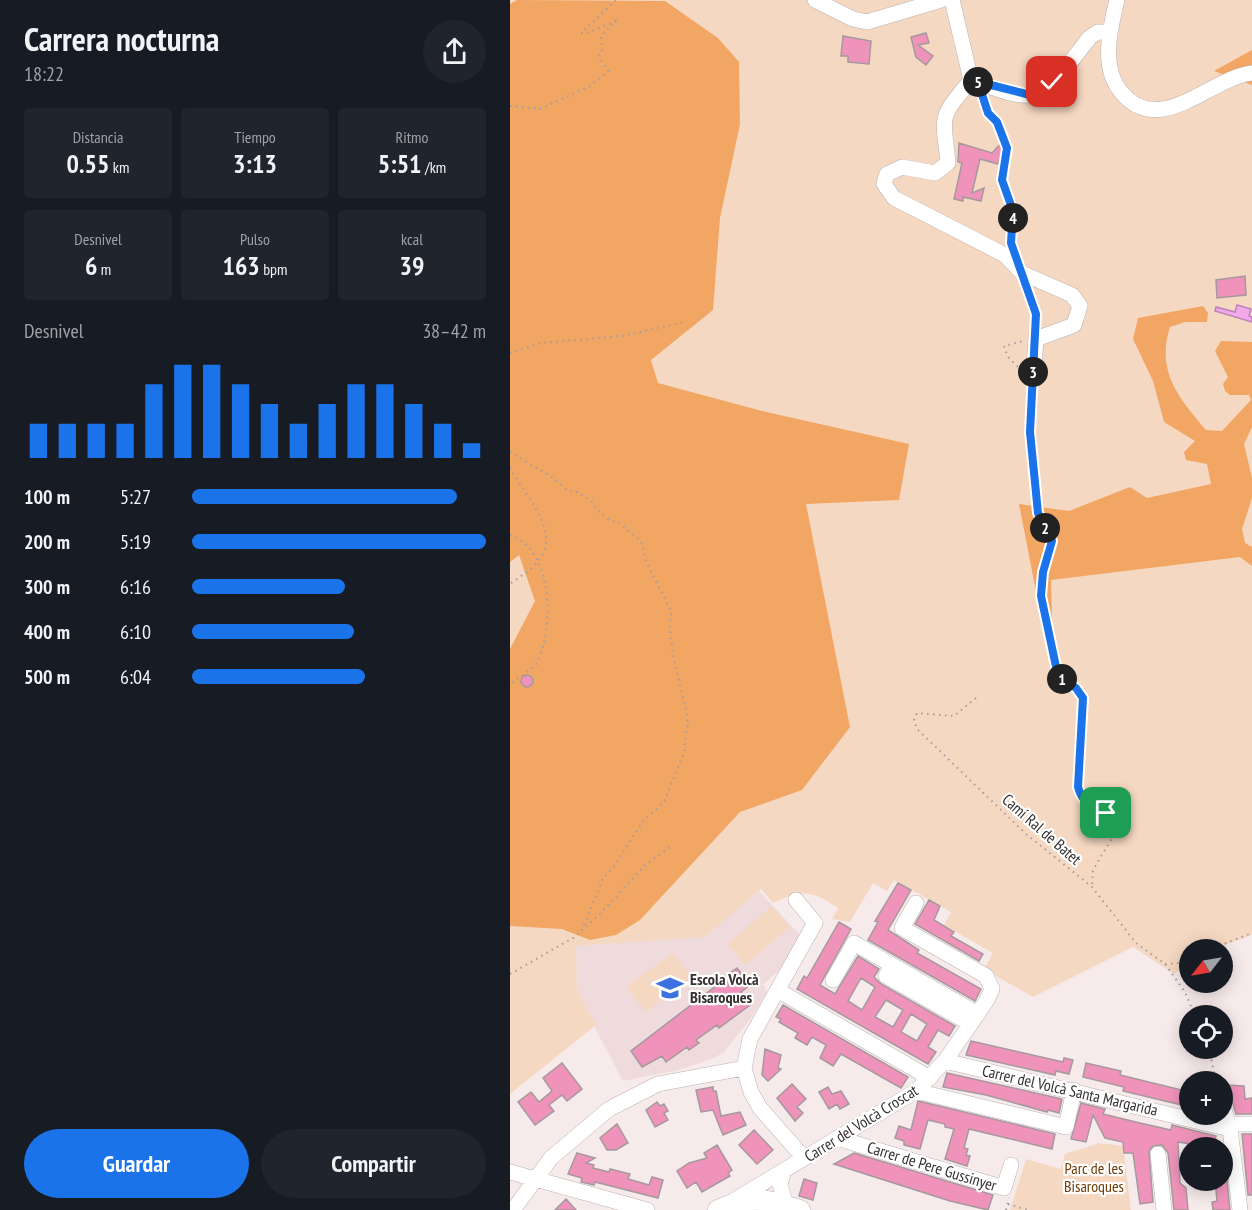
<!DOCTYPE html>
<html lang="es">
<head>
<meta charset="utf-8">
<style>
	:root { --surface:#171b24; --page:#20242c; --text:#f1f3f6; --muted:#9ea1a6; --accent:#1a73e8 }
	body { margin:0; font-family:"PT Sans Narrow",sans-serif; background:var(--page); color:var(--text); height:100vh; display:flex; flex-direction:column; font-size:22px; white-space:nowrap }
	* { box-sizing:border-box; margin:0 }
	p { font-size:20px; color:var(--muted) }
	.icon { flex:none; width:33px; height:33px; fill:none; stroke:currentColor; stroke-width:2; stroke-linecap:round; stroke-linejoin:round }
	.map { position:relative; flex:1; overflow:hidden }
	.drawer { display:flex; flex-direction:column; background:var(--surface); width:510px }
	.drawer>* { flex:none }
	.needle { width:39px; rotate:239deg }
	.fabs { position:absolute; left:669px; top:939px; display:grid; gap:12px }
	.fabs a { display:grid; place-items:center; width:54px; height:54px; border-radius:50%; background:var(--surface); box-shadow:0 3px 15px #0003; font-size:30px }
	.pin { position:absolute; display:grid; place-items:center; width:51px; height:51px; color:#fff; margin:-26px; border-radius:12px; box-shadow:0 3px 9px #0006 }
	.km { position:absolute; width:30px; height:30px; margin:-15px; border-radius:50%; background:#222; color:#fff; font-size:16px; line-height:30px; text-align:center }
	.round { display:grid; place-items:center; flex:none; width:63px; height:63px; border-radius:32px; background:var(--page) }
	.head { display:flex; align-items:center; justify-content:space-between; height:102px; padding:0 24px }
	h1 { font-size:33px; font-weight:700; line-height:45px }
	.figures { display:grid; grid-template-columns:repeat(3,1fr); gap:9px; height:102px; padding:6px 24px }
	.figures div { display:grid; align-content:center; border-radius:6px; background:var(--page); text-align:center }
	.figures b { font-size:26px; font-weight:700 }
	.figures small { font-size:16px; font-weight:400 }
	.figures p { font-size:16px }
	.chart { height:168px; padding:12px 24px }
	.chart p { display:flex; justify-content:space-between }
	.chart svg { width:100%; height:108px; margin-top:6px; stroke:var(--accent); stroke-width:6 }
	.button { display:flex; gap:12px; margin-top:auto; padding:12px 24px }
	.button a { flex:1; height:69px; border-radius:36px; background:var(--accent); color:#fff; font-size:24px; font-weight:700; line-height:69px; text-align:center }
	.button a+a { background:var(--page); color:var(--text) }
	ul { padding:0 24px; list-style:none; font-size:20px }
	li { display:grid; grid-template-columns:96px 72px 1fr; align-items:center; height:45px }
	li i { height:15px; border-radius:8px; background:var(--accent) }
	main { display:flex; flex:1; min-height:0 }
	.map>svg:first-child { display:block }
</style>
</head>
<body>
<main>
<section class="drawer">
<div class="head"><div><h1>Carrera nocturna</h1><p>18:22</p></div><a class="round"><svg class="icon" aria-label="share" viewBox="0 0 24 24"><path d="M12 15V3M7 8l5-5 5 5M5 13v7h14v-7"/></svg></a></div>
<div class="figures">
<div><p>Distancia</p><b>0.55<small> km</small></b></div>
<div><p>Tiempo</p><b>3:13</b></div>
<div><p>Ritmo</p><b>5:51<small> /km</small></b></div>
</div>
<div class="figures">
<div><p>Desnivel</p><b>6<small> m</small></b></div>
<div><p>Pulso</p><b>163<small> bpm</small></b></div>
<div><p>kcal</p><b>39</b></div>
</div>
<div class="chart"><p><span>Desnivel</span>38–42 m</p>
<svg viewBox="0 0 160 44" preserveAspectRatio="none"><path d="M5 44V30M15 44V30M25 44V30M35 44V30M45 44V14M55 44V6M65 44V6M75 44V14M85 44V22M95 44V30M105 44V22M115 44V14M125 44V14M135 44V22M145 44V30M155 44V38"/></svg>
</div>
<ul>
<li><b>100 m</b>5:27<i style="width:90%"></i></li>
<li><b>200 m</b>5:19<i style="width:100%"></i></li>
<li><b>300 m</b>6:16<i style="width:52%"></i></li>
<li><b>400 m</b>6:10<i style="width:55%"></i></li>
<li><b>500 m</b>6:04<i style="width:59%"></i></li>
</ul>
<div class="button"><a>Guardar</a><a>Compartir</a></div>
</section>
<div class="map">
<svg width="742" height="1210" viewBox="0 0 742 1210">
	<rect width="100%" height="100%" fill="#f7eaeb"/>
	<path fill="#efdbdc" d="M249,891L290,935L270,970L253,984L257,992L239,1021L214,1052L204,1058L169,1070L113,1081L66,992L58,946L232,902Z"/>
	<path fill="#f5d8c2" d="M0,0H742V935L705,949L680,950L679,962L664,974L623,947L523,997L474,969L483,953L434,925L441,912L384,880L377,891L363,883L340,922L322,919L328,908C302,890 292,889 263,903L251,889L195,937L66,946L67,990L86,1025L0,1094Z
		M262,906L280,927L235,965L217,944Z
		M163,953L182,978L135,1012L116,986Z
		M589,1143L613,1146L621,1210H500L516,1159L551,1169L555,1154Z"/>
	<path fill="#f2a664" d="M7,0L155,1L208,38L229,62L230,124L210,218L203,310L141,360L148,383L252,411L399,444L389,500L296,504L340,727L292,790L230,812L130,920L106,935L80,940L52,929L0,926V649L25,601L9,555L0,562V4Z
		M742,50V85L704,71Z
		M693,306L698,313L697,322H675L660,327C646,371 668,397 696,430L712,431L741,400L739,395H720L715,391L713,384L718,377L705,351L711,341L742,342V427L734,444L742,478V498L732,529L735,543L742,547V566L730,557L541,580L542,619L531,617L509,504L559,511L620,487L637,498L701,484L697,464L676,460L674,452L685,441L654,422L643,381L623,339L628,318Z"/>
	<path fill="#f3a8eb" stroke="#ba84b3" stroke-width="1.5" d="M727,305L741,309L739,316L742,317V322L705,311L706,307L725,312Z"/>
	<path fill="#f093bb" stroke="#a4999d" stroke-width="1.5" fill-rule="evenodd" d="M416,33L419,43L408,45L423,56L416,65L406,57L401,37Z
		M333,36L361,41L359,64L338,62V56H331Z
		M495,139L488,164L470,159L462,193L474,188L471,201L453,197V201L444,199L452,163L448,162L449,143L482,153Z
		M735,276L736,295L707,298L706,280Z
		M11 681a6 6 0 1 1 12 0a6 6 0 1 1-12 0Z
		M388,883L401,890L378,930L409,950L407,953L471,989L465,1001L358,940L368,922L365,921Z
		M419,900L430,906L424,920L444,932L441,936L473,954L469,961L405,924Z
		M329,922L341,929L310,985L325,994L348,956L369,969L364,977L371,984L445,1026L439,1036L428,1030L418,1047L426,1052L418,1064L287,989L294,976L297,978ZM351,978L365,987L352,1010L338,1001ZM376,1000L393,1010L383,1027L365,1017ZM401,1014L417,1024L407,1041L391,1032Z
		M227,968L240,985L231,992L240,1005L209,1028L207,1025L186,1040L189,1043L179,1050L177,1047L156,1062L152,1056L132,1067L121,1051L207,985L206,983Z
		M273,1005L398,1077L391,1088L331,1054L323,1066L310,1058L316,1045L302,1037L297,1045L285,1038L288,1033L269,1022L271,1019L266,1017Z
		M461,1041L553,1062L554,1058L563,1060L559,1074L546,1071L545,1075L456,1055Z
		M255,1049L271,1055L268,1068L271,1069L258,1081L252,1075Z
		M52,1063L72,1089L57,1101L52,1095L39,1105L44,1111L25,1125L8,1102L21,1092L29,1102L42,1091L33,1078Z
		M576,1063L611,1071L610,1075L680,1092V1107L613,1091L614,1087L573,1077Z
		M437,1073L552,1099L549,1113L538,1110L537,1112L476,1095L433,1087Z
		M282,1084L296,1099L287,1107L293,1113L285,1121L267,1098Z
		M717,1085L734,1086L735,1099L742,1098V1114H726Z
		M203,1087V1091H206L211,1116L230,1112L236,1125L213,1135L203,1110L191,1112L186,1090Z
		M318,1087L322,1094L331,1091L339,1104L330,1109L327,1104L319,1109L309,1092Z
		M408,1101L545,1134L542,1149L459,1129L454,1148L458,1149L456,1155L460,1156L457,1166L435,1159L444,1129L435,1127V1124L418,1120L410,1149L394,1145V1141L385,1138L389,1126L401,1130Z
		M147,1102L150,1106L154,1104L158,1111L154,1113L158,1120L145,1127L136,1110Z
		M571,1103L595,1109L593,1114L630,1123L661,1130L662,1125L706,1136L703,1148L668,1142L670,1183L676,1188L678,1210H664L658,1153L652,1145L643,1146L639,1151L643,1202L630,1204L623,1153H614L613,1142L595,1138L583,1115L576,1142L561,1139Z
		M107,1124L118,1143L106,1150H97L90,1138Z
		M244,1130L263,1150L247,1164L229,1145Z
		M732,1134H742V1195H738Z
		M207,1145L222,1170L218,1173L220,1176L192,1192L186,1182L177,1188L167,1171L179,1163L197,1158L194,1153Z
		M67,1153L85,1158L76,1163L84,1165L83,1168L99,1172L100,1169L120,1174L118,1179L139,1185L142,1177L153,1180L148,1198L85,1182L84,1185L71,1182L72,1178L58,1174Z
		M344,1153L483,1195L478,1210L440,1201L324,1164Z
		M294,1179L307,1183L303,1200L289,1196Z
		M705,1180H717L720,1210H703L702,1202L707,1201Z
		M56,1199L66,1210H45Z"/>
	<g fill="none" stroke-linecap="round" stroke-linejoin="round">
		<defs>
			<path id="minor" d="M305,0L343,19L357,22L431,0
				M442,0L461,80C428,120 433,113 438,163L425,173L392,167L377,174L374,184L384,198L495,255L512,273L562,295L570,306L564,325L526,339L523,381
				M607,0C600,29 590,68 612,93C650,138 700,78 742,73
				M461,80C478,85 502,97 520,95C542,92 567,53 580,37L588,32H599
				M286,900L305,923L240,1039L234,1068L241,1092L250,1108L294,1158
				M323,980L344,943L382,965
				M276,995L420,1078
				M461,1024L376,976L382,965L468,1014
				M435,1061L720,1129
				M406,1091L556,1127L564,1090
				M712,1103L720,1129L730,1210
				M719,1124H742
				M327,1138L494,1188L501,1165
				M648,1154L654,1210
				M274,1170L270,1184L276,1206
				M0,1172L137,1210
				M223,1201L406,1091L435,1061L477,1000L482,989L476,976L392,928L406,903
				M3,1210L41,1158L99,1109L148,1084L234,1068"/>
			<path id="major" d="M208,1210C245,1194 253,1199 290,1210"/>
		</defs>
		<use href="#minor" stroke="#bcb1b1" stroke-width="16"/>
		<use href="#major" stroke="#bcb1b1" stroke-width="21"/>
		<path stroke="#a59c9d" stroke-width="2" stroke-dasharray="1.5 4.5" stroke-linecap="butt" d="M473,98L478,113L493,134L497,148L492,180L503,211L502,245
			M0,106L30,109L80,86L98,71L89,57L92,50L91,36L106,21L77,33H71L106,0
			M519,290L527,325
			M0,353L31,343L113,336L174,322
			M512,371L498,357L494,346L513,341
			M523,392L520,432L528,513L542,541L533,572L531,596L548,676L566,688L573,698L568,787C573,809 598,809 608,828L583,870L582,887
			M0,452L42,477L57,490L67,492L82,502L87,510L99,520L109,523L131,541L136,561L161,611L160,628L163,655L178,719L174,753L154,802L133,821L103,868L93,878L72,930
			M0,468C13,493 52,531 29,560C22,570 9,577 0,584
			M0,535C43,549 44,626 28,661C23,671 8,676 0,685
			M466,698L444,716L407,713L404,720L407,729L516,834L582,887L626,943L655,964L675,992L685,1016
			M698,950L742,933
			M655,964L670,963L680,957
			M0,974L63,938L89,915L134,866L163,845
			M699,1048L706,1082
			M498,1204L518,1210
			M496,1210L499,1198"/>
		<use href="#minor" stroke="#fff" stroke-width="15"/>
		<use href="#major" stroke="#fff" stroke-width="20"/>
	</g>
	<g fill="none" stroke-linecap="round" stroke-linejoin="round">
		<defs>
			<path id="route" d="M542,82L520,95L461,80L470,88L478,113L487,122L497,148L492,180L503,211L501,243L526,314L520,432L528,513L542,541L533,572L531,596L548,676L566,688L573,698L568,787C572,802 582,808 596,813"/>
		</defs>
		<use href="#route" stroke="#fff" stroke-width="12"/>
		<use href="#route" stroke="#1a73e8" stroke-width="8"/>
	</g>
	<defs>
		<symbol id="school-bare" viewBox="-9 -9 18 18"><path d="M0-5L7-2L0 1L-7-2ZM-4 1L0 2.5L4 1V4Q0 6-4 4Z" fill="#3d71e1" stroke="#fff" stroke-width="2.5" paint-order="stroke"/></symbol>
	</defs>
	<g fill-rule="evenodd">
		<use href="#school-bare" x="141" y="969" width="38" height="38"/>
	</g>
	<g text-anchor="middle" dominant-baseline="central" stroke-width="4.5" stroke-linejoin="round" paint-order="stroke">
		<g font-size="16" fill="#343030" stroke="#fff">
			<text transform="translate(532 829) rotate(41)">Camí Ral de Batet</text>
			<text transform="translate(560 1090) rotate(13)">Carrer del Volcà Santa Margarida</text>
			<text transform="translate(351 1123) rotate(-32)">Carrer del Volcà Croscat</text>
			<text transform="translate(422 1166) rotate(17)">Carrer de Pere Gussinyer</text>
		</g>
		<g font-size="16" font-weight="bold" fill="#343030" stroke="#fff" text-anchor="start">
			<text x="180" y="979">Escola Volcà<tspan x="180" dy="18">Bisaroques</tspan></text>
		</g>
		<g font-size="16" fill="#6d3c07" stroke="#fff">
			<text x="584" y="1168">Parc de les<tspan x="584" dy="18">Bisaroques</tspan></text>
		</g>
	</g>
</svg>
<div class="fabs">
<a><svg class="needle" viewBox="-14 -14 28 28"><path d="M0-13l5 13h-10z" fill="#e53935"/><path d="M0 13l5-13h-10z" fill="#9ea1a6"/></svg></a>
<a><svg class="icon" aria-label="locate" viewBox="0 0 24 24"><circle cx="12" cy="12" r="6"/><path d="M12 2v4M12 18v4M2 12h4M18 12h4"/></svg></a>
<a>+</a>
<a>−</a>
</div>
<div class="pin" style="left:596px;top:813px;background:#1e9e55"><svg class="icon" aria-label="arrive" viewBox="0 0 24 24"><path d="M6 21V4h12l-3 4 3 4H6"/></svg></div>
<div class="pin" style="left:542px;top:82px;background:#d93025"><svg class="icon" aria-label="check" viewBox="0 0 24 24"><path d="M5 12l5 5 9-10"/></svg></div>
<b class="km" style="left:552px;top:679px">1</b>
<b class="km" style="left:535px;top:528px">2</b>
<b class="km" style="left:523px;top:372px">3</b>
<b class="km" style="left:503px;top:218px">4</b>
<b class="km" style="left:468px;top:82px">5</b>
</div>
</main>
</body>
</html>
